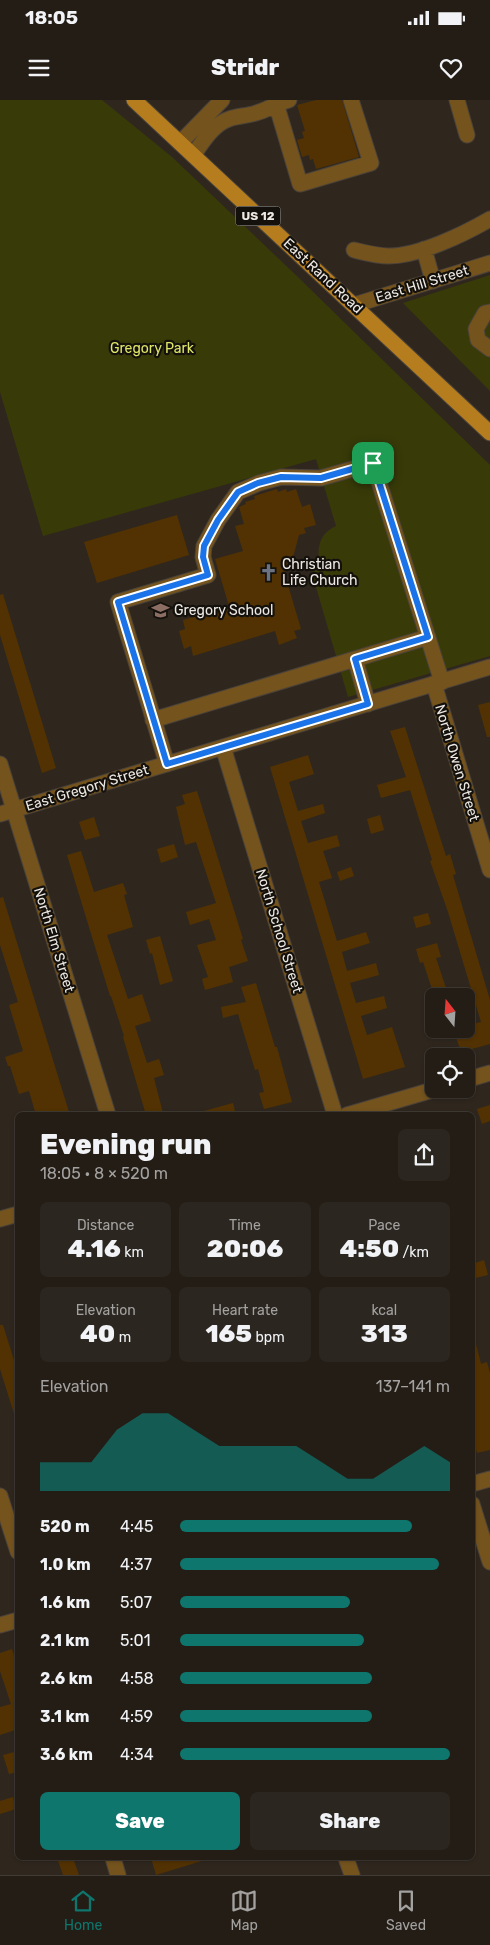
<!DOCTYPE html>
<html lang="en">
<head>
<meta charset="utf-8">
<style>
	:root { --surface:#231d16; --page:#2b261f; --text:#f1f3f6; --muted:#a3a2a1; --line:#403b35; --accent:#0f766e }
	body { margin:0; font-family:Rubik,sans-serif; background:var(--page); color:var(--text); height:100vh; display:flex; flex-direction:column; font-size:19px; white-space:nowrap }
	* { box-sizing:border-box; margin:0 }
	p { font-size:16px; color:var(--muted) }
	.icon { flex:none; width:28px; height:28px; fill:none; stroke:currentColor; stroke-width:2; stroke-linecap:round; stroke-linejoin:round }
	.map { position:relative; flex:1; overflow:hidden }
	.drawer { position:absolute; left:15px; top:1012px; width:460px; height:748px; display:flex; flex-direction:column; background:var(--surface); border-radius:8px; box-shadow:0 1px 4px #0004,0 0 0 1px var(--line) }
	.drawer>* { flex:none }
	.needle { width:32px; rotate:343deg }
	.buttons { position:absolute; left:425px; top:888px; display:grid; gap:10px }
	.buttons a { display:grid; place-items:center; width:50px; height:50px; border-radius:8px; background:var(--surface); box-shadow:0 1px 4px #0004,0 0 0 1px var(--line); font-size:25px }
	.pin { position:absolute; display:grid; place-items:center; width:42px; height:42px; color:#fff; margin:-21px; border-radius:10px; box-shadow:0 2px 8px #0006 }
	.round { display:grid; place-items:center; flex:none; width:52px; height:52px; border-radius:8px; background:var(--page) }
	.head { display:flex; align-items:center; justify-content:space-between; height:85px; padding:0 25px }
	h1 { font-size:28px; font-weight:800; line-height:38px }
	.figures { display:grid; grid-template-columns:repeat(3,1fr); gap:8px; height:85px; padding:5px 25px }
	.figures div { display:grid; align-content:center; border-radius:8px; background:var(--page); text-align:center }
	.figures b { font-size:25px; font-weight:800 }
	.figures small { font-size:14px; font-weight:400 }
	.figures p { font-size:14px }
	.chart { height:140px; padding:10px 25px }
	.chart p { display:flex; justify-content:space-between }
	.chart svg { width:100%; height:90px; margin-top:5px; fill:var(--accent); opacity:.7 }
	.button { display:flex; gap:10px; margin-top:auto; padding:10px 25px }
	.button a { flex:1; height:58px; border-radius:8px; background:var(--accent); color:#fff; font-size:20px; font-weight:800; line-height:58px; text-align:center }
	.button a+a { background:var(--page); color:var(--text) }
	ul { padding:0 25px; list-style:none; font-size:16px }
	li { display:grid; grid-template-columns:80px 60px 1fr; align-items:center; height:38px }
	li i { height:12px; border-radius:6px; background:var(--accent) }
	.status { display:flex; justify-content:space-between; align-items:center; height:35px; padding:0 25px; background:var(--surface); direction:ltr }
	.status svg { height:14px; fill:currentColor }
	header { display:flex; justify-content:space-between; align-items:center; height:65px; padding:0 25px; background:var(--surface); font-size:22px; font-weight:800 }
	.dock { display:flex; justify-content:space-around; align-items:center; height:70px; border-top:1px solid var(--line); background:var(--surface); font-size:14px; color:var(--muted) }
	.dock a { display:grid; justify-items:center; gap:2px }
	.dock .current { color:var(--accent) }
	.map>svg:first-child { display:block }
</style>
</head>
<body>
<div class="status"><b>18:05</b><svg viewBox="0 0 49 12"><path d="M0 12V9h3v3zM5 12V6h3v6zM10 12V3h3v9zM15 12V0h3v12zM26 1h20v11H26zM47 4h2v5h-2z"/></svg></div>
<header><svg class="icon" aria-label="menu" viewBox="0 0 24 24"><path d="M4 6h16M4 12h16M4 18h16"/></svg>Stridr<svg class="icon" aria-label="heart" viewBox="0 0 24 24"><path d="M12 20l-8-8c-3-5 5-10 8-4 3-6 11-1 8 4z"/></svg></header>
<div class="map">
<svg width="490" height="1775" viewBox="0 0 490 1775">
	<rect width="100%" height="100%" fill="#2f271e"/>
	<path fill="#383b08" d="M0,0H102L172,57L301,180L490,365V556L348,597L309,463L319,459C317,444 322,432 336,426L316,359L43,436L0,292Z
		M490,175V291L403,203Z"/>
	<path fill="#523202" d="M316,0H342L359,57L316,69L313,59L310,60L309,55L302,57L297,40L304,38L302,32L305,31L297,5Z
		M277,389L278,392L286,389L287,392L296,389L302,407L310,404L316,425L304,428L306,433L299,435L291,465L287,466L285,475L301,529L294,531L297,538L279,545L275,531L193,556L191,546L184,549L179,531L185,529L183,520L229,506L215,459L243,451L235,426L244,424L239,407L246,404L245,402L255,399L254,396Z
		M177,415L189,455L97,483L84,442Z
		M3,494L56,668L42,673L0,535V495Z
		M490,602V637H487L478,605Z
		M405,627L446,756L450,754L456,774L453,775L490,900V944L461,952L456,937L470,933L468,925L481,922L448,812L430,761L432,760L410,690L381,698L377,685L406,677L390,631Z
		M308,655L314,674L289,682L298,711L323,704L325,713L301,721L308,743L337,735L340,746L323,751L332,778L319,782L337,841L366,832L370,843L342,852L347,871L376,863L379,875L350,883L356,903L384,896L387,908L361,916L367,935L392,927L405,967L363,979L270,667Z
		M197,691L243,839L241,840L248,861L229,867L233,882L205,890L202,879L208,877L197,845L216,840L209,819L190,825L186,812L216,803L196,742L185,745L176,707L185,704L182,695Z
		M380,715L384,730L371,734L367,719Z
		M94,717L100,736L85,740L79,722Z
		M174,744L178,757L161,763L157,749Z
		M81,751L94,792L123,783L127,794L124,795L133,827L107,835L128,899L142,894L151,921L135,926L147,963L159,959L164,975L154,978L163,1013L146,1015L123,937L124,936L111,896H110L67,755Z
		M351,767L354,776L340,781L337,772Z
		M3,797L69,1012L59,1015H36L29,991L19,994L10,966H8L5,957L23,951L9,905L18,902L0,845V798Z
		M428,813L431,824L416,828L413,817Z
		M160,836L173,881L160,885L152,853L150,854L146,840Z
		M437,843L441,857L436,858L446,888L433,892L423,862L420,863L416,849Z
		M256,883L275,947H277L292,1002L264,1009L259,993L264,992L258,969L255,970L238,914L223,918L221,907L246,902L241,887Z
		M233,1003L236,1015H201L200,1012Z
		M490,1005V1021L482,1024L477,1009Z
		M484,1160L488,1175L475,1178L472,1164Z
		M0,1225H3L18,1273V1317H15L0,1269Z
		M472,1244H476L481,1264L487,1262L490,1273V1350L477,1353L472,1338Z
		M12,1549L18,1568V1629L0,1635V1607L11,1604L0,1571V1553Z
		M18,1651V1672L9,1674L3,1655Z
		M13,1697L16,1709L0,1714V1701Z
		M57,1758H73L79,1775H63Z
		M151,1758H205V1760L156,1775Z"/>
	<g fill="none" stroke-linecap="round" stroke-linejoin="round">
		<defs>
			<path id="minor" d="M275,0L300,84L371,63L351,0
				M457,0L467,35
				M180,43L222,0
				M193,55C203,42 212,25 229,19C237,16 247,16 256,13C267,10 277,3 289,0
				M424,149L433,181
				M354,150C366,153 377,156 389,156C419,156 464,134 490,119
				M354,205L490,163
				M490,212L485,213L476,229L478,240L490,249
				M355,559L428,537
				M434,584L490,770
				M153,620L355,559L368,604
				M223,647L335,1015
				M0,664L108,1015
				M167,664L118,502L208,475L203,457L204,446L218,420L238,392L259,383L281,377L321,378L373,363L442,582
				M0,714L490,567
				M466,980L490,973
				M347,1015L436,989
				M0,1119L18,1114
				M472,1384L490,1379
				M0,1396L18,1452
				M472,1404L490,1462
				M0,1525L18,1520
				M113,1758L118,1775
				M346,1758L352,1775"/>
			<path id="major" d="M134,0L490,333"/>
		</defs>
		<use href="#minor" stroke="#4a423a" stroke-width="17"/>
		<use href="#major" stroke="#4a423a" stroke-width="17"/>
		<use href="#minor" stroke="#74531d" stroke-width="15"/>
		<use href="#major" stroke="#b57d1e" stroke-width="15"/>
	</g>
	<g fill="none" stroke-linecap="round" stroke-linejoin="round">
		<defs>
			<path id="route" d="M373,363L428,537L355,559L368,604L167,664L118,502L208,475L203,457L204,446L218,420L238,392L258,383L281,377L321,378Z"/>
		</defs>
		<use href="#route" stroke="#fff" stroke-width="10"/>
		<use href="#route" stroke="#1a73e8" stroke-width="6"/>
	</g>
	<defs>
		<symbol id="church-bare" viewBox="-9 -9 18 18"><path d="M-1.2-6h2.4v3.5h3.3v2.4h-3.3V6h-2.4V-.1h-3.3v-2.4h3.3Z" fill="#6b7280" stroke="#14110d" stroke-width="2.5" paint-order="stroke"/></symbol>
		<symbol id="school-bare" viewBox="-9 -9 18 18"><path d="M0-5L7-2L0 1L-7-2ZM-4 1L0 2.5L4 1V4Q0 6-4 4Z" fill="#8d6e63" stroke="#14110d" stroke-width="2.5" paint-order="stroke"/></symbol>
	</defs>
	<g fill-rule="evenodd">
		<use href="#church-bare" x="256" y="460" width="25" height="25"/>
		<use href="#school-bare" x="148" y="498" width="25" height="25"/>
	</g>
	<g text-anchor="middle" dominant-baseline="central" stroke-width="4.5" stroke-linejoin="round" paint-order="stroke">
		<rect fill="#14110d" stroke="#ada8a3" stroke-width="1" x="235.5" y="106.5" width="45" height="19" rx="4"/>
		<g font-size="12" font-weight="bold" fill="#eee9e3">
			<text x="258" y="116">US 12</text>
		</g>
		<g font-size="14" fill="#eee9e3" stroke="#14110d">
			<text transform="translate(323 176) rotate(43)">East Rand Road</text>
			<text transform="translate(422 184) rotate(-17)">East Hill Street</text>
			<text transform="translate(457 663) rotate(73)">North Owen Street</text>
			<text transform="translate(87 688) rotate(-17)">East Gregory Street</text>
			<text transform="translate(279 831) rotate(73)">North School Street</text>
			<text transform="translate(54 840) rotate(73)">North Elm Street</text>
		</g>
		<g font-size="14" fill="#dee665" stroke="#14110d">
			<text x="152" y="248">Gregory Park</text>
		</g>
		<g font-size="14" fill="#eee9e3" stroke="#14110d" text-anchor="start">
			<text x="282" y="464">Christian<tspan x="282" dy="16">Life Church</tspan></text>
			<text x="174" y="510">Gregory School</text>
		</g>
	</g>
</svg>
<div class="buttons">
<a><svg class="needle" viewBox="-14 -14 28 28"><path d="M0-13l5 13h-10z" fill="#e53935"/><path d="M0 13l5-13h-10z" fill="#a3a2a1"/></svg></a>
<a><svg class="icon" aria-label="locate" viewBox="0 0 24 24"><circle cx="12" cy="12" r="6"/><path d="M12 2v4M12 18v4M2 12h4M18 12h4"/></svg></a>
</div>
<div class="pin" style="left:373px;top:363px;background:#1e9e55"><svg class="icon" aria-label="arrive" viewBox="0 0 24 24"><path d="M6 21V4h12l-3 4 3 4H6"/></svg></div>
<section class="drawer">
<div class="head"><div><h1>Evening run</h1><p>18:05 · 8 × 520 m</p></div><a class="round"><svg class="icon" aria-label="share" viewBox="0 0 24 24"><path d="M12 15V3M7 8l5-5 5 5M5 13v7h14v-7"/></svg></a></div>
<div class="figures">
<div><p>Distance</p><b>4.16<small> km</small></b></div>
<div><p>Time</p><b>20:06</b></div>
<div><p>Pace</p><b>4:50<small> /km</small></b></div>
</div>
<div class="figures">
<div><p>Elevation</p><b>40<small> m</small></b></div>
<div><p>Heart rate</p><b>165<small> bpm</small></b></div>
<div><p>kcal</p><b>313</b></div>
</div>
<div class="chart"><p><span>Elevation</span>137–141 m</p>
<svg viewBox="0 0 160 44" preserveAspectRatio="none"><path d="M0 44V30L10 30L20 30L30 14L40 6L50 6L60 14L70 22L80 22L90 22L100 22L110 30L120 38L130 38L140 30L150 22L160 30V44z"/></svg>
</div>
<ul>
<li><b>520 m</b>4:45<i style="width:86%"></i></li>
<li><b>1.0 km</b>4:37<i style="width:96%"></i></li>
<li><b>1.6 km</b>5:07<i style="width:63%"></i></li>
<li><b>2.1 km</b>5:01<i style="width:68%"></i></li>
<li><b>2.6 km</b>4:58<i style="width:71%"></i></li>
<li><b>3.1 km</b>4:59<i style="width:71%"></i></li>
<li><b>3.6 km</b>4:34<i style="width:100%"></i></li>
</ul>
<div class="button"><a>Save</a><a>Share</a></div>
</section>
</div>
<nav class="dock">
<a class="current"><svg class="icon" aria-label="home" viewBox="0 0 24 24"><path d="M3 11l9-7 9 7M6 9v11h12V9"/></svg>Home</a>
<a><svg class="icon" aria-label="map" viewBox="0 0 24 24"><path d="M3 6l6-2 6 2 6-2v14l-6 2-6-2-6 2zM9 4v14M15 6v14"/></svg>Map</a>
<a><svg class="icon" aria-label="saved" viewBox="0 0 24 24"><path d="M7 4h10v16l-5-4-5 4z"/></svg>Saved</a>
</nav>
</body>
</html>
